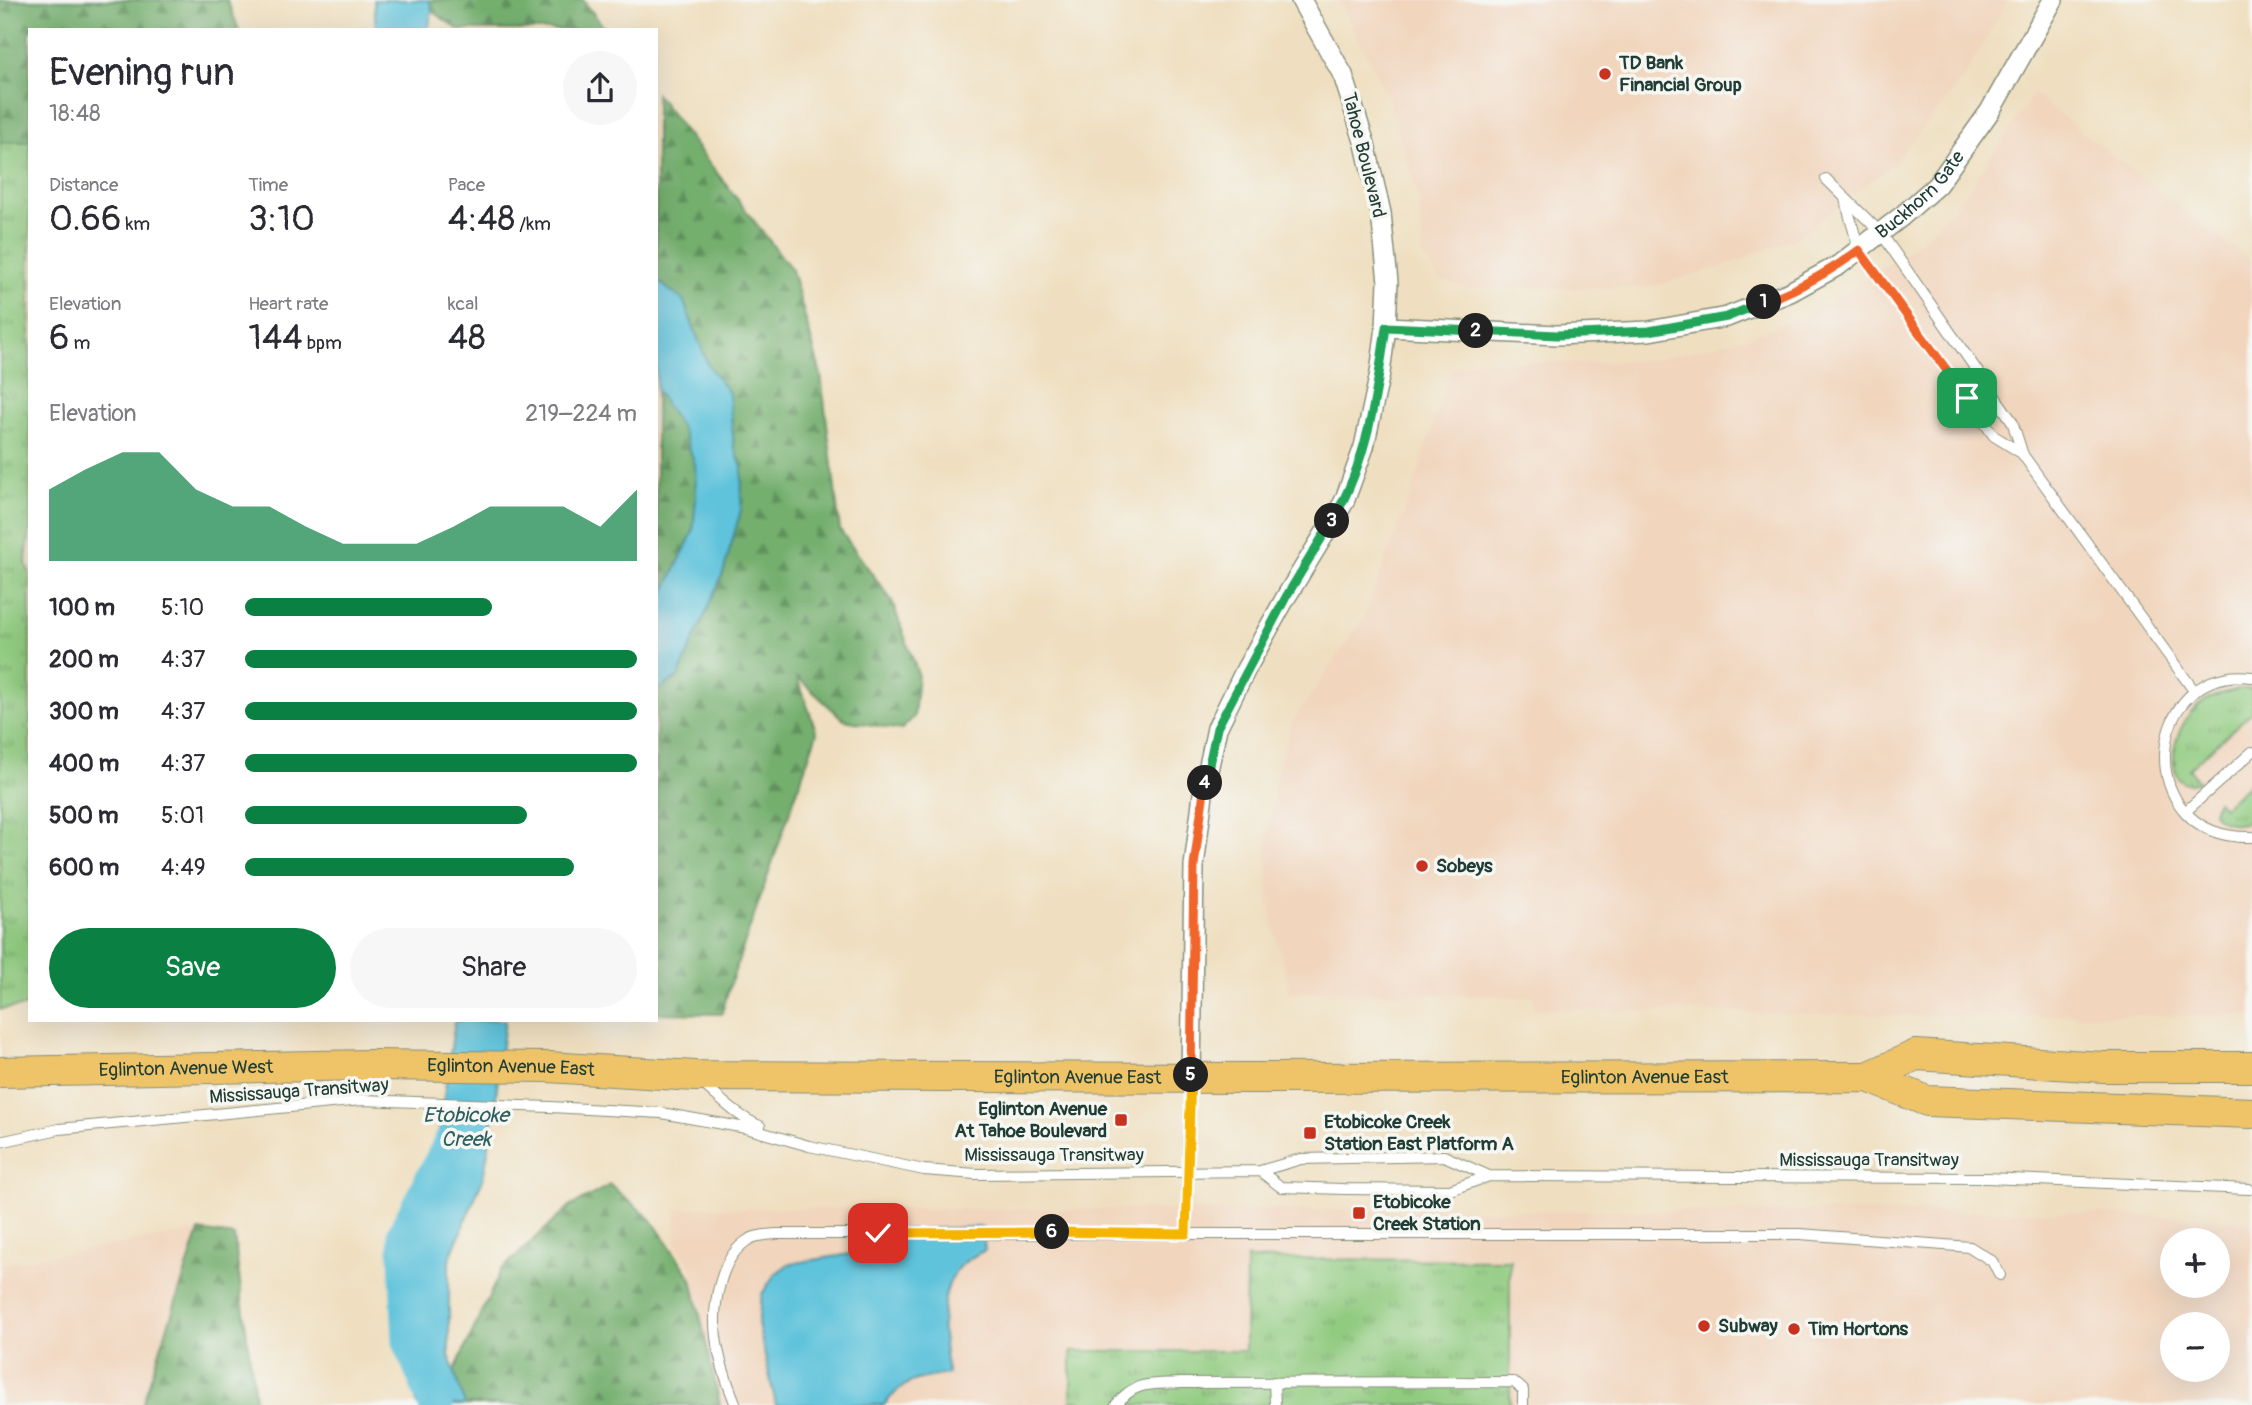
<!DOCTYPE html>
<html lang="en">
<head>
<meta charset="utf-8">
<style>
	:root { --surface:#fff; --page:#f7f7f7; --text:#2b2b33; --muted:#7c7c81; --accent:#0b8043 }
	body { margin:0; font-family:Pangolin,sans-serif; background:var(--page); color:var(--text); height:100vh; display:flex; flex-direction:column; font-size:26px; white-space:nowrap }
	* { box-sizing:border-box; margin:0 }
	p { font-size:23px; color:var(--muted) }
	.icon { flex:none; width:38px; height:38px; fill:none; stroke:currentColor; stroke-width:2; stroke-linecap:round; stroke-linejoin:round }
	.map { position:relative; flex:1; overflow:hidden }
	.details { position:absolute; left:28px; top:28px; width:630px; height:994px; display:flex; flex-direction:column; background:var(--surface); border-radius:0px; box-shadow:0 7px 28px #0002 }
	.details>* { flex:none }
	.tools { position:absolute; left:2160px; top:1228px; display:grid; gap:14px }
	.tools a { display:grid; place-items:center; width:70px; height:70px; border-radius:50%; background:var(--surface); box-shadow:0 7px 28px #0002; font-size:35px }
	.pin { position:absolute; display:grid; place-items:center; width:60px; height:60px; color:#fff; margin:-30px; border-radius:14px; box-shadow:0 4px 10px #0006 }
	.km { position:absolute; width:35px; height:35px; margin:-18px; border-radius:50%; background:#222; color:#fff; font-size:19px; line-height:35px; text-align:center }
	.round { display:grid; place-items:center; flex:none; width:74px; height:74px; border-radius:37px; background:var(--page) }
	.summary { display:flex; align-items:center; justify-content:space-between; height:119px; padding:0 21px }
	h1 { font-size:38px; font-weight:600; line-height:52px }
	.metrics { display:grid; grid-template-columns:repeat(3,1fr); gap:10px; height:119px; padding:7px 21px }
	.metrics div { display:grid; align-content:center }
	.metrics b { font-size:35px; font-weight:600 }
	.metrics small { font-size:19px; font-weight:400 }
	.metrics p { font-size:19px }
	.chart { height:196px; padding:14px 21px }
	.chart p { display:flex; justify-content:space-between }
	.chart svg { width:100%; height:126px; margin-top:7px; fill:var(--accent); opacity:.7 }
	.primary-button { display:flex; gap:14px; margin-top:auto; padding:14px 21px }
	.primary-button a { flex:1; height:80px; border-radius:42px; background:var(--accent); color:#fff; font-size:28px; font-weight:600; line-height:80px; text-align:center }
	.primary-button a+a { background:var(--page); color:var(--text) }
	ul { padding:0 21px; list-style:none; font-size:23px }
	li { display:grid; grid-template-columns:112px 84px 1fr; align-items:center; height:52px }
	li i { height:18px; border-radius:9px; background:var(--accent) }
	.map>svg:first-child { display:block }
</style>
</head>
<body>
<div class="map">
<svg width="2252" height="1405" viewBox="0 0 2252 1405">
	<defs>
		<pattern id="grass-tufts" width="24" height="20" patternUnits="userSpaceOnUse" patternTransform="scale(1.75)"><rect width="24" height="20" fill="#91cb80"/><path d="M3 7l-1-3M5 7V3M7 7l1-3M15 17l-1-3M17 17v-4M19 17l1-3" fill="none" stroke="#76a66a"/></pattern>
		<pattern id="forest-firs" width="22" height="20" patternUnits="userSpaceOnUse" patternTransform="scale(1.75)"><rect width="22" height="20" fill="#74af6e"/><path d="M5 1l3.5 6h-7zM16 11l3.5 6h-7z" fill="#5f905b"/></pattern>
	</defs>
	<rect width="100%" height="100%" fill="#f6f6f2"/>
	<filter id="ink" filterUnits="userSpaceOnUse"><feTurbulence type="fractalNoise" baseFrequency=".0143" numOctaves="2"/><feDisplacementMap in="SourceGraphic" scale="14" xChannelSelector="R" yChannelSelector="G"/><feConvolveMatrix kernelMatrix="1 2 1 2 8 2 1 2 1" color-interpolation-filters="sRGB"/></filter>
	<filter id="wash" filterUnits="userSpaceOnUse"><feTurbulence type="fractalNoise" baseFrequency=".00686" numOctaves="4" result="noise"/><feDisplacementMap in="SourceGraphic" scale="28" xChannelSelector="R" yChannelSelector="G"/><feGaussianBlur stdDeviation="1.57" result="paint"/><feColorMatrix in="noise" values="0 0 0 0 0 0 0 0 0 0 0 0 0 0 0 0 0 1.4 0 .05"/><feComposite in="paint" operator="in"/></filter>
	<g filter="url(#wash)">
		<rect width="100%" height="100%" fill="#efdfc0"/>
		<path fill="#f1d5bd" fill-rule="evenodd" d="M1339,0H2008L1962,81L1893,164L1795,239L1722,267L1647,288H1467L1440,280L1423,256L1419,200L1388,97Z
			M2033,94L2252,262V1015L1936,1016L1534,1009L1533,997L1290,991L1268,903L1267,838L1277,773L1291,724L1363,619L1412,492L1450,370L1473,361L1581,363L1652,360L1745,338L1795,319L1853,289L1926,236L1952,210L1974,182Z
			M675,1208L2069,1212L2252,1221V1405H707L683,1306L693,1271L677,1244ZM2172,1241H2217V1286H2172ZM2172,1325H2217V1370H2172Z
			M199,1231L142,1405H0V1264Z"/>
		<path fill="url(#grass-tufts)" stroke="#58845a" stroke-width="2" d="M30,141V527L26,562L30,575V1006L0,1009V143Z
			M2239,689H2252V712L2189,769L2199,781C2173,792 2171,760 2176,742C2180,728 2188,714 2199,705C2211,696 2225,692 2239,689Z
			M2252,781V823C2238,824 2219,826 2213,811L2217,801L2223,807Z
			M1246,1259L1510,1260V1405H1081V1401H1071V1351H1245Z"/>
		<path fill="url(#forest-firs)" stroke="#4a7651" stroke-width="2" d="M0,0H227L239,30H30V141L0,143Z
			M429,0H583L606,30H459L432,11Z
			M656,94L792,270L821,375L840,530L892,601L918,674L914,717L901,730L844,720L797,677L817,733L728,991L722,1014L656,1013V691L678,677L723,573L741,510L742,468L734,447L729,393L708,365L683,300L656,280Z
			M656,390L682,429L695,464L696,498L693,532L662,597L656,603Z
			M610,1185L651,1219L692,1279L720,1405H465L454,1372L501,1270L569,1207Z
			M199,1231L234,1236L256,1405H142Z"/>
		<path fill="#5ec3db" stroke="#3e8088" stroke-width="2" d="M374,0H429L432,11L428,30H376Z
			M656,280L683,300L708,365L729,393L734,447L742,468L741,510L723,573L678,677L656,691V603L662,597L693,532L696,498L695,464L682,429L656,390Z
			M455,1020H505L492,1129L483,1178L449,1260V1355L465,1405H417L406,1344L416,1238L433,1173Z
			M982,1227L985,1250C975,1255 961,1263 955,1272C936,1303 943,1341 948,1374C917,1379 905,1379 884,1405H776L758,1324L762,1294L775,1274L789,1264L875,1250L893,1242L898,1230Z"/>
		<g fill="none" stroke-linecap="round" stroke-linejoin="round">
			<path stroke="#5ec3db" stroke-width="35" d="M436,1405L410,1341L405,1233L453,1139"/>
		</g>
	</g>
	<g filter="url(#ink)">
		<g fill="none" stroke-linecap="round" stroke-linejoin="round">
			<defs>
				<path id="lane" d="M1826,179L1881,233L2012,421L2023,455L2195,692
					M1845,199L1859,250L1994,436L2023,454
					M2252,677C2142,664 2130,841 2252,837
					M2185,812L2252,752
					M702,1083C720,1099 738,1117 760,1126
					M1189,1126L1191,1082
					M0,1142L59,1129L362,1100L550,1107L661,1113L746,1128L809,1146L924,1170L976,1174L1260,1171L1301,1159L1444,1156L1489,1176
					M1260,1171L1281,1187L1343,1189L1450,1190L1489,1176L1987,1178L2249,1189
					M1274,1382L1275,1405
					M736,1405C727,1383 719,1361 716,1337C712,1306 720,1255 750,1239C757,1235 768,1235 776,1234H1800L1970,1247L1992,1261L2000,1275
					M1116,1405C1135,1380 1152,1385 1181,1383L1514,1382L1523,1390V1405"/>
				<g id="street">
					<path id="s1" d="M1386,327L1557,335L1649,331L1727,317L1790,292L1839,265L1902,216L1937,185L1990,111L2053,0"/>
					<path d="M1191,1078L1194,866L1203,794L1217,728L1246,669L1286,597L1344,502L1364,447L1380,373L1386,327L1388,282L1381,213L1365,144L1343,75L1301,0"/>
				</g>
				<g id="primary">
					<path id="s2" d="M0,1072L372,1065L548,1067L695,1076L1251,1078L1868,1077L1927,1101L2252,1113"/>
					<path d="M1868,1077L1916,1055L2103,1067H2252"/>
				</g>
			</defs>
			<use href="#lane" stroke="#878e7a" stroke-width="12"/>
			<use href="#street" stroke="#878e7a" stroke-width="22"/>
			<use href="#primary" stroke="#878e7a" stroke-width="32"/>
			<use href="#lane" stroke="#fff" stroke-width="10"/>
			<use href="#street" stroke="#fff" stroke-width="19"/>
			<use href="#primary" stroke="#efc469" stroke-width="30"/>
			<defs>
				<path id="lane-bridge" d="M1186,1234L1189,1126"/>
			</defs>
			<use href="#lane-bridge" stroke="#878e7a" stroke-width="12" stroke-linecap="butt"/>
			<use href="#lane-bridge" stroke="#fff" stroke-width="10"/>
		</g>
	</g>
	<g fill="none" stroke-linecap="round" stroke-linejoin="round" filter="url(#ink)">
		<defs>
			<path id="split-1" d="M1764,302C1798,289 1830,272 1859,250L1967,398"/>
			<path id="split-2" d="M1476,331L1557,335L1649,331L1727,317L1764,302"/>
			<path id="split-3" d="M1332,521C1367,464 1377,393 1386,327L1476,331"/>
			<path id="split-4" d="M1205,783L1217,728L1286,597L1332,521"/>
			<path id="split-5" d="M1191,1075L1194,866L1205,783"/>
			<path id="split-6" d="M1052,1232L1186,1234L1191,1075"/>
			<path id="split-7" d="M878,1233L1052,1232"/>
		</defs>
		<use href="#split-1" stroke="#fff" stroke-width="14"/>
		<use href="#split-2" stroke="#fff" stroke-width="14"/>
		<use href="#split-3" stroke="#fff" stroke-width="14"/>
		<use href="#split-4" stroke="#fff" stroke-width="14"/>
		<use href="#split-5" stroke="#fff" stroke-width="14"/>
		<use href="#split-6" stroke="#fff" stroke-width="14"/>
		<use href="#split-7" stroke="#fff" stroke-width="14"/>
		<use href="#split-1" stroke="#f0652b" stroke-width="9"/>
		<use href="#split-2" stroke="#22a559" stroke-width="9"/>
		<use href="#split-3" stroke="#22a559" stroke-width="9"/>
		<use href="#split-4" stroke="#22a559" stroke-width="9"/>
		<use href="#split-5" stroke="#f0652b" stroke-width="9"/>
		<use href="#split-6" stroke="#f5b400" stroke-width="9"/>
		<use href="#split-7" stroke="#f5b400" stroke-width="9"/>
	</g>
	<g fill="#c8321e" stroke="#f6f6f2" stroke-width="2.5">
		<circle cx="1605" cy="74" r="7"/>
		<circle cx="1422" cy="866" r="7"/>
		<rect x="1114" y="1113" width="14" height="14" rx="3.5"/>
		<rect x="1303" y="1126" width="14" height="14" rx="3.5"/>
		<rect x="1352" y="1206" width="14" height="14" rx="3.5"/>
		<circle cx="1704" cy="1326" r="7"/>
		<circle cx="1794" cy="1329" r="7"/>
	</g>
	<g text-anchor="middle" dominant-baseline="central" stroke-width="7" stroke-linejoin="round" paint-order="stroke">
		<g font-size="19" font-weight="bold" fill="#1f3d34" stroke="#f6f6f2" text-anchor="start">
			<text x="1619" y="63">TD Bank<tspan x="1619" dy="22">Financial Group</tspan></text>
			<text x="1436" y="866">Sobeys</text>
			<text x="1107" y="1109" text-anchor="end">Eglinton Avenue<tspan x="1107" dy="22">At Tahoe Boulevard</tspan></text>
			<text x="1324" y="1122">Etobicoke Creek<tspan x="1324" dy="22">Station East Platform A</tspan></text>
			<text x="1373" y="1202">Etobicoke<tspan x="1373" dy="22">Creek Station</tspan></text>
			<text x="1718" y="1326">Subway</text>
			<text x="1808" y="1329">Tim Hortons</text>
		</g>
		<g font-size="19" fill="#1f3d34" stroke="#f6f6f2">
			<text transform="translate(1364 155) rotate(76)">Tahoe Boulevard</text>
			<text stroke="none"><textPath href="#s1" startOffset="574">Buckhorn Gate</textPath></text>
			<text stroke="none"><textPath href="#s2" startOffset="511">Eglinton Avenue East</textPath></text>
			<text stroke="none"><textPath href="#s2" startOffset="186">Eglinton Avenue West</textPath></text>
			<text stroke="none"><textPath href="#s2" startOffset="1078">Eglinton Avenue East</textPath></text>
			<text stroke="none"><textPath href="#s2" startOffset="1645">Eglinton Avenue East</textPath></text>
			<text transform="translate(299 1091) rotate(-4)">Mississauga Transitway</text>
			<text x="1054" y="1155">Mississauga Transitway</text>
			<text x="1869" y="1160">Mississauga Transitway</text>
		</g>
		<g font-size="21" font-style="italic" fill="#2f5e5e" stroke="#f6f6f2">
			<text x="466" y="1115">Etobicoke<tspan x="466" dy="24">Creek</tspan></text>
		</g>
	</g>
</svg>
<div class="tools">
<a>+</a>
<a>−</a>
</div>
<div class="pin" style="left:1967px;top:398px;background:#1e9e55"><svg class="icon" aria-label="arrive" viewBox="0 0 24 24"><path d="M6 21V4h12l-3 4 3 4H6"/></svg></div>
<div class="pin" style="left:878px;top:1233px;background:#d93025"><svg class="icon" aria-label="check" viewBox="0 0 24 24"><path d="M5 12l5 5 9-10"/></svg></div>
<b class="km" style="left:1764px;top:302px">1</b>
<b class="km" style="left:1476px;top:331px">2</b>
<b class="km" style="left:1332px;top:521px">3</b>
<b class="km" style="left:1205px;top:783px">4</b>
<b class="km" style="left:1191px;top:1075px">5</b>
<b class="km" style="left:1052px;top:1232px">6</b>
<section class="details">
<div class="summary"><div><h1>Evening run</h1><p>18:48</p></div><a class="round"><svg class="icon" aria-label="share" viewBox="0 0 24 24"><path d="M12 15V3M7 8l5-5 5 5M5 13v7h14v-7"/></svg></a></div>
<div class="metrics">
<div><p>Distance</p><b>0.66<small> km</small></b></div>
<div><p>Time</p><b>3:10</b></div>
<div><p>Pace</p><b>4:48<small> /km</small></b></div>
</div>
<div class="metrics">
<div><p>Elevation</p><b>6<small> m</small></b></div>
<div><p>Heart rate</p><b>144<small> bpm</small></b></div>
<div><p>kcal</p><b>48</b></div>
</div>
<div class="chart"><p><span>Elevation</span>219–224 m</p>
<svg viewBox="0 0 160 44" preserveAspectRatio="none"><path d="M0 44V19L10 12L20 6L30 6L40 19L50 25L60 25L70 32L80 38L90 38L100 38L110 32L120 25L130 25L140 25L150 32L160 19V44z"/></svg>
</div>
<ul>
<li><b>100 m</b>5:10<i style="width:63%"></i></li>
<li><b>200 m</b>4:37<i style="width:100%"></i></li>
<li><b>300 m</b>4:37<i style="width:100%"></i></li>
<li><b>400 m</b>4:37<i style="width:100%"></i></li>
<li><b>500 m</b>5:01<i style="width:72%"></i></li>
<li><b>600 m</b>4:49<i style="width:84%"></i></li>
</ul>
<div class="primary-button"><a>Save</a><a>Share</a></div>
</section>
</div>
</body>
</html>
